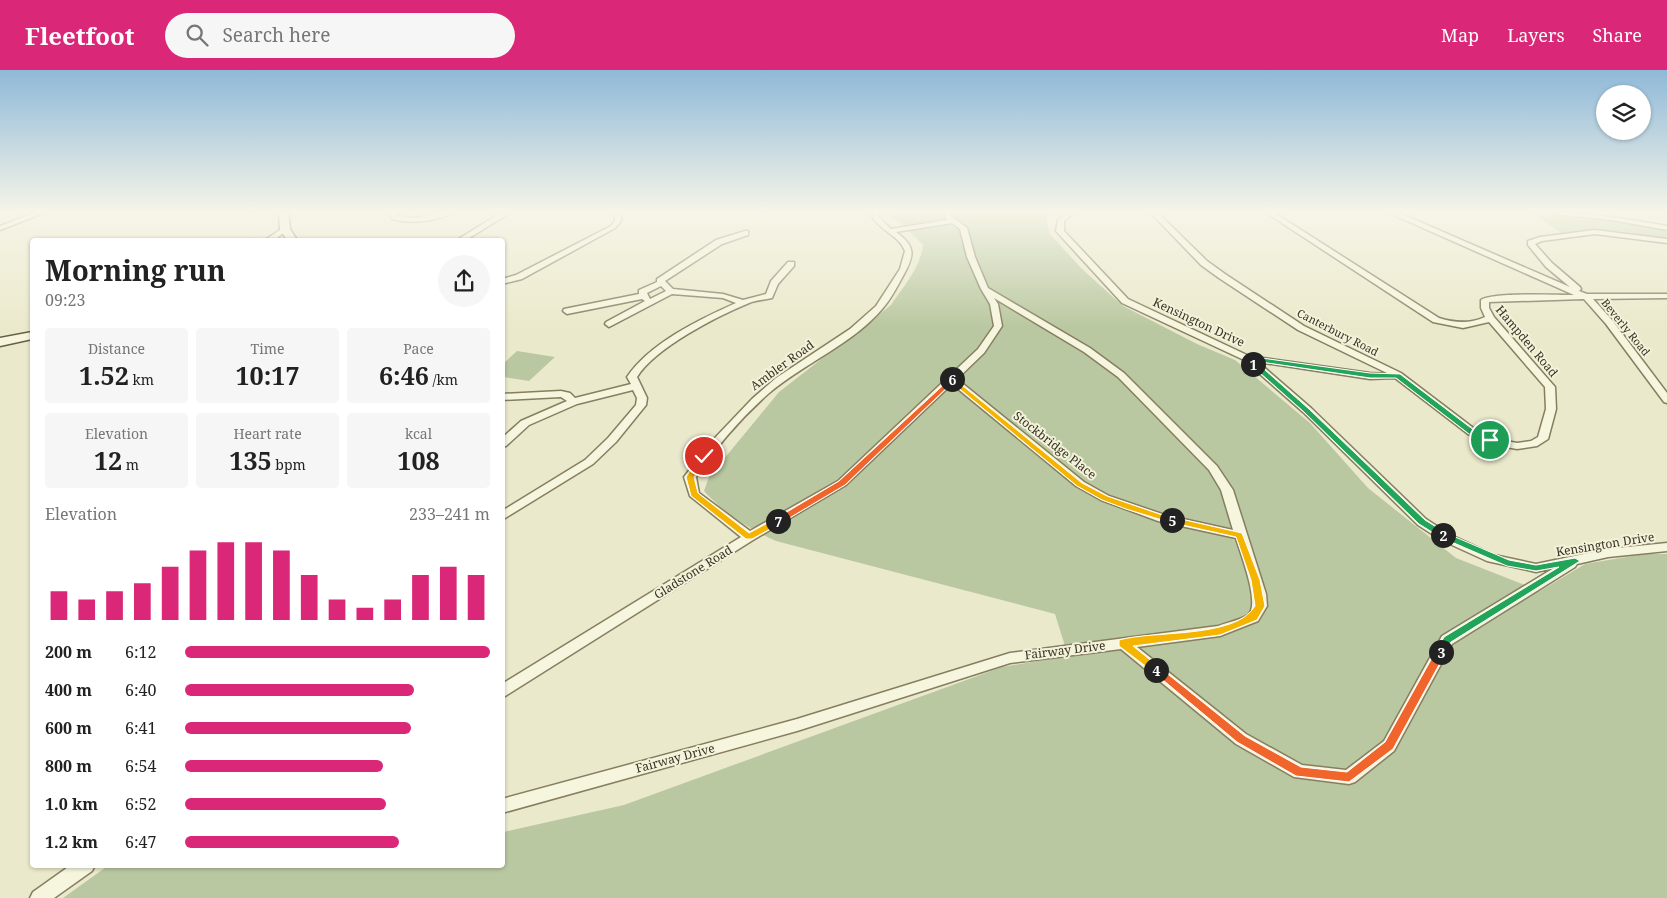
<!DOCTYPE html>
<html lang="en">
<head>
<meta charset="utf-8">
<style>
	:root { --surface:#fff; --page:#f6f6f6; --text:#222; --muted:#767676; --accent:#db2777 }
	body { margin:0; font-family:"Noto Serif",serif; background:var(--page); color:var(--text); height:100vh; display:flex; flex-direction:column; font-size:19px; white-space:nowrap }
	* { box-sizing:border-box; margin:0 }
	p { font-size:16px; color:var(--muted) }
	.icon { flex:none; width:28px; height:28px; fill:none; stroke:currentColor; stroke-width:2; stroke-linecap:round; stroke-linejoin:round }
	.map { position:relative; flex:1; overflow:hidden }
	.sheet { position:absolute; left:30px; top:168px; width:475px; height:630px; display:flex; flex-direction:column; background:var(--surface); border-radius:5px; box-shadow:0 1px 4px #0004 }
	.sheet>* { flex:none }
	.fabs { position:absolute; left:1596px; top:15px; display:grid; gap:10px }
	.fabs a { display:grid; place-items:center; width:55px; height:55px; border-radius:50%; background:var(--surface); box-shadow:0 1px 4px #0004; font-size:25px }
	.pin { position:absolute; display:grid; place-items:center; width:42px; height:42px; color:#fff; margin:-21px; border:2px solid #fff; border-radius:50%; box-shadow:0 1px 5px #0007 }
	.km { position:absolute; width:25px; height:25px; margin:-12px; border-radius:50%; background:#222; color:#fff; font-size:14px; line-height:25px; text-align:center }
	.round { display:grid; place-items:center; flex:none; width:52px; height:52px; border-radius:26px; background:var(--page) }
	.summary { display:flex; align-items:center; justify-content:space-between; height:85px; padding:0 15px }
	h1 { font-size:28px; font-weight:700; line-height:38px }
	.stats { display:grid; grid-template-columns:repeat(3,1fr); gap:8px; height:85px; padding:5px 15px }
	.stats div { display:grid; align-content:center; border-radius:5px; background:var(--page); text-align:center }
	.stats b { font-size:25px; font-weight:700 }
	.stats small { font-size:14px; font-weight:400 }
	.stats p { font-size:14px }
	.chart { height:140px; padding:10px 15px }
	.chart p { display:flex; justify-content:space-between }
	.chart svg { width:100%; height:90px; margin-top:5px; stroke:var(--accent); stroke-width:6 }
	ul { padding:0 15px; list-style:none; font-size:16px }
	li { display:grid; grid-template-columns:80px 60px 1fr; align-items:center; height:38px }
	li i { height:12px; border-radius:6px; background:var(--accent) }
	header { display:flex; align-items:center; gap:30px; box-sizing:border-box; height:70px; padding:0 25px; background:var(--accent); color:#fff }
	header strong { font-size:24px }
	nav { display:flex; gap:28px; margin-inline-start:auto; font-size:18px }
	.search { width:350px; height:45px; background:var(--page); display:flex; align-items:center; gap:12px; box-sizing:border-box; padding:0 18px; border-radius:28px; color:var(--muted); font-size:19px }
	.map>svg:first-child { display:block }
</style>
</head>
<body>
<header>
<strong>Fleetfoot</strong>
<div class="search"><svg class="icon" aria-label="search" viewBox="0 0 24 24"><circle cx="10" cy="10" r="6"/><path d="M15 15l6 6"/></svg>Search here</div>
<nav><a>Map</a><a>Layers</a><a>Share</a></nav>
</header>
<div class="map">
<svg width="1667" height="828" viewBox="0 0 1667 828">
	<rect width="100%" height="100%" fill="#ebe9cb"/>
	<path fill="#b9c8a0" d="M890,142H1053L1046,149L1049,163L1081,198L1123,236L1197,274L1235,290L1310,353L1368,418L1456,488L1540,521L1585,494L1644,484H1667V828H63L109,795H502L503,762L624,735L1002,597L1068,586L1055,544L776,471C748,458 725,444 704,421L709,407L779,322L891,235C903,217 921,197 923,175L901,153L889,146Z
		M1536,145L1635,153L1667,160V169C1632,162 1597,156 1561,163Z
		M517,281L555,287L529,311L503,307V294Z"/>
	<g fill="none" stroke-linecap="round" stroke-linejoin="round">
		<defs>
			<path id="street" d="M36,142H46L0,160V156Z
				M388,142H395L397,146L415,148L443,142H454C436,152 411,154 392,149Z
				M502,142H511L466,170H457Z
				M615,142H621V151L615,158L522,209L502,214V209L516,205L611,156L615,151Z
				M874,142H881L878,146L891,159L947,150L943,142H950L951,146L967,158L975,187L988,218L1090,278L1124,303L1217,396L1233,420L1266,524L1267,536L1258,551L1220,566L1137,577L1246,664L1302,695L1346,700L1384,671L1442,566L1554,498L1536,502L1487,491L1441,470L1418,455L1303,342L1244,290L1122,233L1056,161L1058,150L1067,142H1075L1064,151V161L1128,229L1249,286L1370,303L1389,304L1298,260L1219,208L1201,195L1150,142H1157L1207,191L1225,204L1304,256L1401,303L1476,360L1501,370L1517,373L1531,371L1538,367L1546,339L1545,317L1489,252L1463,258L1433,252L1265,142H1273L1439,248C1455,253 1470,254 1485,247L1481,238V230C1492,222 1556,225 1574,225L1387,142H1397L1570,217L1546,197L1528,175V171L1540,167L1595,160L1667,169V173L1595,164L1542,171L1535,174L1552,193L1580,217L1581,219L1579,221L1587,224H1667V228L1593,229L1612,250L1667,323V333L1664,332L1606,254L1584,229L1489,232V238L1494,247L1555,317L1556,339L1548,369L1537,376L1517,379L1495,375L1468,364L1395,308L1370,309L1258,292L1311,338L1426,449L1449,464L1494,485L1536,494L1608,479L1667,473V481L1608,487L1577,494L1575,497L1452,574L1394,681L1355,712L1349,714L1294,707L1236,674L1121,579L1010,593L797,661L502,743V729L797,649L1010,583L1218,556C1226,553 1243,549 1248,545C1261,534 1240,483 1236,468L1158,451L1101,430L1076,416L952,314L846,415L753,470L502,628V614L741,467L690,426L684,407L712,371L752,329L776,308L850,259L876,236L900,199L905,181C899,165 880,161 872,146ZM952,153L960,159L967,187L981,219L990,234L994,256L978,279L838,411L750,461L699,423L696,407C716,377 740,349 768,324C804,293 852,275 883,238C891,229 897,217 903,206C914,186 917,177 896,162ZM994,228L1084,282L1118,307L1209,400L1221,420L1233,460L1165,445L1109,426L1084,412L957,309L984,283L1002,256L998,234Z
				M1534,142C1580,142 1622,148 1667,156V160L1612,150Z
				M283,158L289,159L274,170H265Z
				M745,161H748V165L722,174L665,211L673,219L723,224L743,230L766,224L771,211L788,192H794V196L778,214L772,228C764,230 756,230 749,233C717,246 655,278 637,307L647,328L646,335L616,372L593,394L502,450V441L585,390L608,368L636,335L637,328L633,320L577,334L529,355L506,376L502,377V368L521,351L567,331L561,327L502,330V324L561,321L570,323L575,328L631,314L627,307C650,273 700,249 736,233L723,228L672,224L609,257L605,254L606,252L645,231L642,229L567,244L563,241L564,239L639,224V220L657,212V209L716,170ZM661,216L666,221L650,229L647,223Z
				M71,795H95L92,801L54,828H30L33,822Z"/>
			<path id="secondary" d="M279,142H288L290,159L297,170H287L280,159Z
				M32,262V269L0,276V268Z"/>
		</defs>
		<use href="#street" stroke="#867e61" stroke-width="3"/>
		<use href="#secondary" stroke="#685f44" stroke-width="3"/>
		<use href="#street" fill="#f6f5de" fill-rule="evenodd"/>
		<use href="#secondary" fill="#f6f5de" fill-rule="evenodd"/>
	</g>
	<linearGradient id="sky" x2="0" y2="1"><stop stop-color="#8fb9d8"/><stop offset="0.55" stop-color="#f6f5e8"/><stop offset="1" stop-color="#f6f5e8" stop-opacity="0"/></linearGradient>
	<rect width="1667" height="258" fill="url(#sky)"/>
	<path fill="#22a559" stroke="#fff" d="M1247,286L1370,303L1400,304L1475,361L1494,370L1487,372L1469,364L1396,308H1370L1254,291L1257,294L1253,296L1244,288Z"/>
	<path fill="#22a559" stroke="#fff" d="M1251,292H1256L1309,339L1425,450L1446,463V467H1440L1419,454L1304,342L1251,295Z"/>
	<path fill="#22a559" stroke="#fff" d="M1440,463H1446L1509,490L1536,495L1575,488L1580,491L1451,572L1444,584L1441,585L1436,582L1444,567L1559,497L1536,501L1507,496L1440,467Z"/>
	<path fill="#f0652b" stroke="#fff" d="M1441,578L1446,582L1393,679L1349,712L1296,706L1237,672L1151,600L1156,596L1159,597L1245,666L1301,697L1347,702L1385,672L1437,579Z"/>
	<path fill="#f5b400" stroke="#fff" d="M1172,447L1242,463L1260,510L1265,536L1257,550L1220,565L1133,576L1159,597L1161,600L1156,604L1119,576V570C1154,560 1235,569 1255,536L1251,510L1236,467L1169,452V448Z"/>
	<path fill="#f5b400" stroke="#fff" d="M952,307L1082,413L1107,426L1177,450L1172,453L1126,439L1102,430L1077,416L950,311Z"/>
	<path fill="#f0652b" stroke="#fff" d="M952,307L954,311L845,415L781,453H775V449L839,411Z"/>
	<path fill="#f5b400" stroke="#fff" d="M704,384L708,386L694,407L698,423L749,463L775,449H781V453L752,469H746L691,426L686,407L701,385Z"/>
	<g text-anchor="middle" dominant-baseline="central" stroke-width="4" stroke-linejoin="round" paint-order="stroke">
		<g font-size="11" fill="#393323" stroke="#f3f2da">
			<text transform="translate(1626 257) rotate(51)">Beverly Road</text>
			<text transform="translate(1338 262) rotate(27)">Canterbury Road</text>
		</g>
		<g font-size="12" fill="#393323" stroke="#f3f2da">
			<text transform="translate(1199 252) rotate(25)">Kensington Drive</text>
			<text transform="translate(1527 271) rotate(50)">Hampden Road</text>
			<text transform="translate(782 295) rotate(-36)">Ambler Road</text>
			<text transform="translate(1055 375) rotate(38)">Stockbridge Place</text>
			<text transform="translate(1605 474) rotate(-9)">Kensington Drive</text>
			<text transform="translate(693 502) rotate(-32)">Gladstone Road</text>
			<text transform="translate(1065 580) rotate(-7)">Fairway Drive</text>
			<text transform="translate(675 688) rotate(-15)">Fairway Drive</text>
		</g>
	</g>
</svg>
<div class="fabs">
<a><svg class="icon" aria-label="layers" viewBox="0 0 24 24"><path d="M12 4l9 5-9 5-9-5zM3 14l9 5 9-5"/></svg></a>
</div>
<div class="pin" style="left:1490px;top:370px;background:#1e9e55"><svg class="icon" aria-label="arrive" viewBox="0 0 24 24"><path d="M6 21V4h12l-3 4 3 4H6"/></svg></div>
<div class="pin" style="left:704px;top:386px;background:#d93025"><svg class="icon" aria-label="check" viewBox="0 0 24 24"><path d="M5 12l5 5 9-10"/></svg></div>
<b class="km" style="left:1253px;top:294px">1</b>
<b class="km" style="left:1443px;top:465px">2</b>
<b class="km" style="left:1441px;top:582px">3</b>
<b class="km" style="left:1156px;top:600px">4</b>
<b class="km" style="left:1172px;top:450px">5</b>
<b class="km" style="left:952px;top:309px">6</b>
<b class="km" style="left:778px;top:451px">7</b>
<section class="sheet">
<div class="summary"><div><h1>Morning run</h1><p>09:23</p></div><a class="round"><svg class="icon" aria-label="share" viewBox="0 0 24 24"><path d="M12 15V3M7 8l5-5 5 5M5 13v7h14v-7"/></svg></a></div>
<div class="stats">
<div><p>Distance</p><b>1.52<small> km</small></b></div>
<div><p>Time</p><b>10:17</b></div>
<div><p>Pace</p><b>6:46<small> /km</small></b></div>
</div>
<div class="stats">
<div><p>Elevation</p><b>12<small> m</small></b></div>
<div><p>Heart rate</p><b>135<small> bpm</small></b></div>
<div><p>kcal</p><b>108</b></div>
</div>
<div class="chart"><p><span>Elevation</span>233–241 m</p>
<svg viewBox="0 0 160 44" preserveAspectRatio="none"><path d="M5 44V30M15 44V34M25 44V30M35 44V26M45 44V18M55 44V10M65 44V6M75 44V6M85 44V10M95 44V22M105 44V34M115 44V38M125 44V34M135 44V22M145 44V18M155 44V22"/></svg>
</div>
<ul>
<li><b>200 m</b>6:12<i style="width:100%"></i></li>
<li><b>400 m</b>6:40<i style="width:75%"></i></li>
<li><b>600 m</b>6:41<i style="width:74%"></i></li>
<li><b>800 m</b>6:54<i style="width:65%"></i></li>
<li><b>1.0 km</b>6:52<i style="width:66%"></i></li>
<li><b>1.2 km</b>6:47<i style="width:70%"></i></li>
</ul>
</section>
</div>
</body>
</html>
